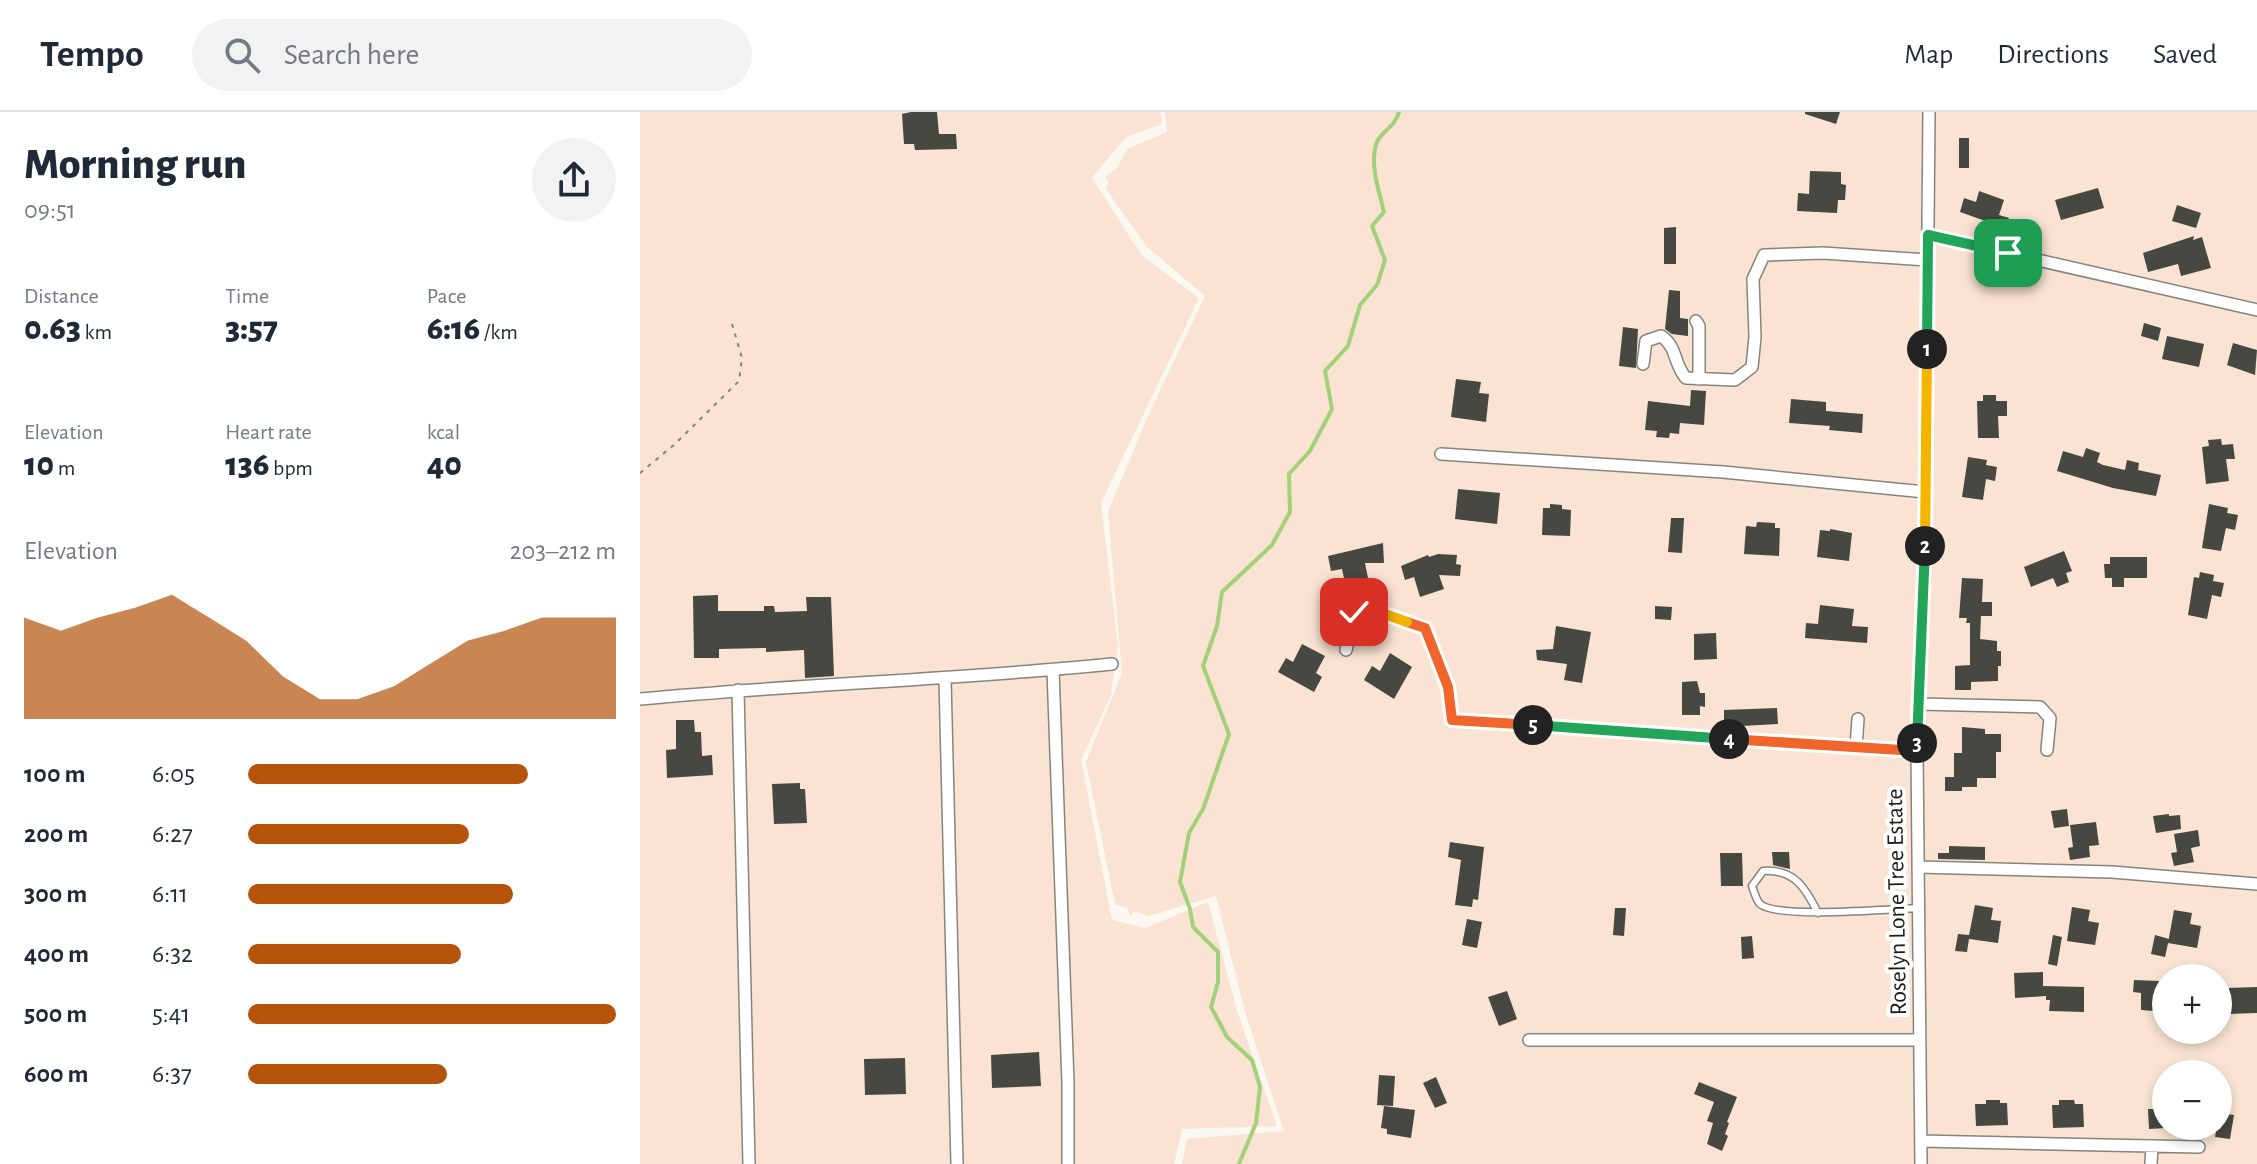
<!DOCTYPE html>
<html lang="en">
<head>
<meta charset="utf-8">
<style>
	:root { --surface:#fff; --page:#f2f2f3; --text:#1f2937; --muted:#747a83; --line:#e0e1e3; --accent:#b45309 }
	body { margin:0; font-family:"Alegreya Sans",sans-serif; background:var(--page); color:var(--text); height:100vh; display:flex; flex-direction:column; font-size:30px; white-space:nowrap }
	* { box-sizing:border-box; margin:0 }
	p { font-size:26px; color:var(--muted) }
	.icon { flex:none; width:44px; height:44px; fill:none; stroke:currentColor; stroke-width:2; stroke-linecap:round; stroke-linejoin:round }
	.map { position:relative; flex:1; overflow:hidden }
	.side { display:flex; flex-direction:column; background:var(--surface); width:640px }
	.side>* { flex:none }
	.tools { position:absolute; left:1512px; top:852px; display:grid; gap:16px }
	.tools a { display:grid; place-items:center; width:80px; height:80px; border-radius:50%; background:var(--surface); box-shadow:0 4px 12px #0003; font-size:40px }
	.pin { position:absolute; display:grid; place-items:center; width:68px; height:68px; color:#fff; margin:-34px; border-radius:16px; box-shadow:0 4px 12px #0006 }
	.km { position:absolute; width:40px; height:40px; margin:-20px; border-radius:50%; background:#222; color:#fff; font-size:22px; line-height:40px; text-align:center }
	.round { display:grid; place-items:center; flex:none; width:84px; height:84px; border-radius:42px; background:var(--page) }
	.summary { display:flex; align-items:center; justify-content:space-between; height:136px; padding:0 24px }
	h1 { font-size:44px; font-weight:800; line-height:60px }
	.metrics { display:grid; grid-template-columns:repeat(3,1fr); gap:12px; height:136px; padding:8px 24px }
	.metrics div { display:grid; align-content:center }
	.metrics b { font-size:34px; font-weight:800 }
	.metrics small { font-size:22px; font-weight:400 }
	.metrics p { font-size:22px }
	.chart { height:224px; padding:16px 24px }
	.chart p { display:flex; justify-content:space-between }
	.chart svg { width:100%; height:144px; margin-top:8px; fill:var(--accent); opacity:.7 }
	ul { padding:0 24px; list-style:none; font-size:26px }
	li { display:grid; grid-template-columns:128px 96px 1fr; align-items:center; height:60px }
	li i { height:20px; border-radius:10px; background:var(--accent) }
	header { display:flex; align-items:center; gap:48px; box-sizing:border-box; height:112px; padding:0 40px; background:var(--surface); border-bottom:2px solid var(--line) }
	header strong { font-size:38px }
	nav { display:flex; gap:44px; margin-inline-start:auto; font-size:28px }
	.search { width:560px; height:72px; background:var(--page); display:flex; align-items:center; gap:20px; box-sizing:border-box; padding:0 28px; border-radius:44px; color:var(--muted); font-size:30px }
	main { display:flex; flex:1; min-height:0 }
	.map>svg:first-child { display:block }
</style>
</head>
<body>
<header>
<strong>Tempo</strong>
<div class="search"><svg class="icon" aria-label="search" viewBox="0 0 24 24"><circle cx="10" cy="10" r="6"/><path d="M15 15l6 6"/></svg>Search here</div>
<nav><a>Map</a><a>Directions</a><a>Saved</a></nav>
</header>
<main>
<section class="side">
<div class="summary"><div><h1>Morning run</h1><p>09:51</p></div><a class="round"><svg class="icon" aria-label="share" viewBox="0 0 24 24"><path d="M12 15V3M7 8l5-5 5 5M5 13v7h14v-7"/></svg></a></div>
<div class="metrics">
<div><p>Distance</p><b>0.63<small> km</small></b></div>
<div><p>Time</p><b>3:57</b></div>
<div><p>Pace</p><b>6:16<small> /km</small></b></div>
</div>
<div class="metrics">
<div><p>Elevation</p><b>10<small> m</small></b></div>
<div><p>Heart rate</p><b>136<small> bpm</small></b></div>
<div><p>kcal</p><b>40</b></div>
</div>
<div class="chart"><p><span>Elevation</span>203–212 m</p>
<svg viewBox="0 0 160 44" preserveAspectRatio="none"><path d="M0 44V13L10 17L20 13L30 10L40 6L50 13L60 20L70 31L80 38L90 38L100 34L110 27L120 20L130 17L140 13L150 13L160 13V44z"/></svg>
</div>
<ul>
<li><b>100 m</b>6:05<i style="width:76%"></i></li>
<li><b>200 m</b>6:27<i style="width:60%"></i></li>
<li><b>300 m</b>6:11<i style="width:72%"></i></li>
<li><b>400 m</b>6:32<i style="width:58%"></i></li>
<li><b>500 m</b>5:41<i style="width:100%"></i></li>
<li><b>600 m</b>6:37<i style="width:54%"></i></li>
</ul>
</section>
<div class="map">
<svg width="1617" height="1052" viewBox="0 0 1617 1052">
	<rect width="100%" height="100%" fill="#faf8f1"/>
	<path fill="#fae3d2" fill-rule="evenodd" d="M0,0H520L522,12L486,25L452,66L502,144L559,186L461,391L478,534L471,583L441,648L472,808L505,816L568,790L597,899L637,1014L542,1017L534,1052H0Z
		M525,0H1617V1052H542L547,1027L644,1019L605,900L576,784L508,804L494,799L490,804L487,796L475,792L446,650L482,561L468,400L507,306L565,184L507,135L466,77L469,70L465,65L477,56L487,37L527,20ZM1526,866H1578V918H1526ZM1526,962H1578V1014H1526Z"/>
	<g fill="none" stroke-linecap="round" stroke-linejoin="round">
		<path stroke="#a3d07a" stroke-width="4" d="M599,1052L616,1011L620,975L612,948L587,925L571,895L578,870V840L553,815L550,797L540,770L549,721L563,697L589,622L563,554L577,514L582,480L632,433L650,400L649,362L670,339L692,297L685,259L708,234L720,193L737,173L745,148L732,114L744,100C739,78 729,52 737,30C742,19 755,15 759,0"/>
	</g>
	<path fill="#474842" d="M271,0H297L299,22H316L317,37L275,38L274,32H264L262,2Z
		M1165,0H1200L1196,12L1165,2Z
		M1319,26H1329V56H1319Z
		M1170,59L1201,60V72L1206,73L1205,88H1198L1197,101L1157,99L1158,81L1169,82Z
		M1458,76L1464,96L1421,108L1415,88Z
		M1339,79L1364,88L1359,103L1369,106L1365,116L1320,100L1324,86L1336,90Z
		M1537,93L1561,101L1556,116L1532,109Z
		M1036,115V152H1024V116Z
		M1554,124L1553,128L1562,125L1571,156L1541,164L1538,152L1508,160L1503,141Z
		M1029,178L1040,179V206L1048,207V224L1032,222L1025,217Z
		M1504,211L1521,216L1518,229L1501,224Z
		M983,215L998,217L996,256L979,254Z
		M1527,224L1564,232L1559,255L1522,247Z
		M1593,231L1617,238L1615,263L1587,253Z
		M816,267L841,270L839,281L849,282L846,310L811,305Z
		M1051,278L1066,279L1064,313L1040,311L1039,322L1030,321L1029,326L1016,325L1017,319L1005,318L1008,289L1050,294Z
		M1343,283H1356V289H1367V304H1358L1359,326H1338L1337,289H1343Z
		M1151,287L1186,290V299L1223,302L1222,321L1189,318L1190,314L1149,311Z
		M1581,327L1582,333L1593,332L1595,347H1586L1589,369L1566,372L1562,335L1569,334L1568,328Z
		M1446,336L1460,341L1457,350L1463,353L1485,358L1487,348L1499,351L1498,358L1521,363L1516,384L1473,376L1417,359L1423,339L1443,345Z
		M1328,345L1347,348L1346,353L1357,355L1355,369L1346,367L1343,388L1322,385Z
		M818,377L860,381L857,412L815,407Z
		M910,392L922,393V397L931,398L930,424L902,423L903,396H910Z
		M1569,392L1588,396L1587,401L1598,403L1595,418L1586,416L1581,439L1562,436Z
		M1031,406H1044L1042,441L1028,440Z
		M1117,410L1135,411V416H1140L1139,444L1104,442L1106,414L1116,415Z
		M1190,417L1212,421L1209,449L1177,445L1180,418L1190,419Z
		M743,431L744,451H725L728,466L705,471L702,457L691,459L688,444Z
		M1424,439L1432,459L1426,461L1429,470L1417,475L1413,466L1391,475L1384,455Z
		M798,442L817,443L816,452L821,453L820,464L799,463L804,477L780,485L774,465L765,468L761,454L788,443L789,445Z
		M1470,445H1507V466H1484V475H1472V466H1465L1464,452H1470Z
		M1560,460L1574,463L1573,469L1584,471L1581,485L1572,483L1567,507L1548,503L1554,465L1559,466Z
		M1322,466L1343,467L1342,490H1352V504H1341L1340,527L1357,529V539H1361V554H1358V569L1331,570V578H1315V554L1330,553V511H1326L1327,506H1319Z
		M78,483V499H124V494H134L135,500L167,499L166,485H191L194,564L165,566L164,538L126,540V536L79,537V546H54L53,484Z
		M1180,493L1214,497L1212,514L1228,515L1227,531L1165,526L1166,511L1178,512Z
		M1015,494L1032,495L1031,508L1015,507Z
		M916,514L951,520L942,571L924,568L927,552L897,548L896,538L913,537Z
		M1076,521L1077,547L1054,548V522Z
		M662,532L685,544L676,561L682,565L674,580L638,560L646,546L653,550Z
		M750,541L772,555L754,587L724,568L732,554L740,559Z
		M1057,569L1060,581H1065V595L1060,594V603H1042V570Z
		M1137,596L1138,612L1084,615V598Z
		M36,608H54L55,620H61L62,644L72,643L73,663L27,666L26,638L36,637Z
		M1322,615L1345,617V622H1361V640H1356V666H1337V675H1322V679H1305V665H1314V641H1322Z
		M160,671V677H165L167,711L134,712L132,672Z
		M1427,697L1429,714L1414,716L1411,699Z
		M1529,702V704L1540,703L1541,717L1516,721L1513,704Z
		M1456,710L1459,733L1449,734L1450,745L1430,748L1428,736L1433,735L1430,713Z
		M1558,718L1560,734L1551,736L1554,750L1534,754L1531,741L1537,740L1534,722Z
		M810,730L844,735L838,788L833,787L832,795L815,793L821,748L808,745Z
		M1309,734L1345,735V748L1298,747V741H1309Z
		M1132,740H1149L1150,757L1133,753Z
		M1080,741H1102L1103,774H1081Z
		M1335,793L1353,796L1351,808L1361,809L1358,831L1329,827L1327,840L1315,839L1318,822L1329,823Z
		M1432,795L1450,798L1448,809L1459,811L1455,833L1427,829Z
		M975,796H986L984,824L973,823Z
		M1534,798L1552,801L1550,812L1561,814L1557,836L1528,831Z
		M827,807L842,810L837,836L822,833Z
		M1413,823L1422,825L1417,854L1408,852Z
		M1515,823L1529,827L1525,845L1511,842Z
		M1112,824L1114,846L1102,847L1101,825Z
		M1403,860V874L1444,875V900L1409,899L1410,888H1406V884L1375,886L1374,861Z
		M1494,868L1520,869V875H1526V900L1501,898V881L1493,880Z
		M1617,875V901L1588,902L1587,876Z
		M867,879L877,907L859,914L848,885Z
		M399,940L401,974L352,976L351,943Z
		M265,946L266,982L225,983L224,947Z
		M739,963L755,964L753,994L737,993Z
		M796,965L807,991L795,996L783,971Z
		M1059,970L1097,985L1087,1010L1089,1011L1085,1022L1088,1024L1082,1039L1067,1032L1073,1011L1067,1009L1074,990L1054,982Z
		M1346,988H1360V991H1367L1368,1013L1336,1014L1335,992H1346Z
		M1419,988H1434L1435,992H1443L1444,1015L1413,1016L1412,993H1419Z
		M744,994L775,998L771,1026L747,1022V1017L741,1016Z
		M1508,997H1526V1016L1509,1017Z
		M1579,1001L1594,1003L1590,1027L1575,1025Z"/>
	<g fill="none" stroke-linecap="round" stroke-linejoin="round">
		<defs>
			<path id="lane" d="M1178,801C1165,775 1154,757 1123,759L1112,774C1114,779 1116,788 1120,792C1137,807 1252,797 1279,796"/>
			<path id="street" d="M1288,123L1617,198
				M1056,209L1059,214V267
				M1003,252L1006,229L1021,224C1037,234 1034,253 1046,266L1095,268L1112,255L1115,225L1113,167L1124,143L1183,141L1287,148
				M801,342L1083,360L1285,380
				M706,538L717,496L723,494L785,516L808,575L812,608L1277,639
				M413,558L428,971V1052
				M305,567L317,1052
				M98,578L109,1052
				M0,587C157,572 315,568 472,552
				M1279,592L1400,595L1410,606L1407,638
				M1216,635L1218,607
				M1278,755L1472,760L1617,772
				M889,928H1280
				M1281,1029L1559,1035
				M1281,1052L1277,639L1285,453L1289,0
				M1511,1052L1512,1034"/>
		</defs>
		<use href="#lane" stroke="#86847e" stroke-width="9"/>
		<use href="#street" stroke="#86847e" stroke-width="14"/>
		<path stroke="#84837e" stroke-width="2" stroke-dasharray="4 6" stroke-linecap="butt" d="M0,361L35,332L99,269L102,246L92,212"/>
		<use href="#lane" stroke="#fff" stroke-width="6"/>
		<use href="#street" stroke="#fff" stroke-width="11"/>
	</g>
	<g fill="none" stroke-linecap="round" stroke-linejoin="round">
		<defs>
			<path id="split-1" d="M1287,237L1288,123L1368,141"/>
			<path id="split-2" d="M1285,434L1287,237"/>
			<path id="split-3" d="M1277,631L1285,434"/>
			<path id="split-4" d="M1089,627L1277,639V631"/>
			<path id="split-5" d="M893,613L1089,627"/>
			<path id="split-6" d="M767,510L785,516L808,575L812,608L893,613"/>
			<path id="split-7" d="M714,500L717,496L723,494L767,510"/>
		</defs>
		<use href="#split-1" stroke="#fff" stroke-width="16"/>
		<use href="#split-2" stroke="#fff" stroke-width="16"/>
		<use href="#split-3" stroke="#fff" stroke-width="16"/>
		<use href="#split-4" stroke="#fff" stroke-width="16"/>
		<use href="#split-5" stroke="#fff" stroke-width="16"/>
		<use href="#split-6" stroke="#fff" stroke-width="16"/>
		<use href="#split-7" stroke="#fff" stroke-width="16"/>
		<use href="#split-1" stroke="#22a559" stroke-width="10"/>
		<use href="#split-2" stroke="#f5b400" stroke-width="10"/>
		<use href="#split-3" stroke="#22a559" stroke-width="10"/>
		<use href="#split-4" stroke="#f0652b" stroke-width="10"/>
		<use href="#split-5" stroke="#22a559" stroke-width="10"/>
		<use href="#split-6" stroke="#f0652b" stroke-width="10"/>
		<use href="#split-7" stroke="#f5b400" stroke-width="10"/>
	</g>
	<g text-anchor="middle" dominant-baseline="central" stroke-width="8" stroke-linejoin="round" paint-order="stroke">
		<g font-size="24" fill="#1b1b18" stroke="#fff">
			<text transform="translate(1257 790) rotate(-91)">Roselyn Lone Tree Estate</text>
		</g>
	</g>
</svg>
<div class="tools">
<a>+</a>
<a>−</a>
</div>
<div class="pin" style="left:1368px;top:141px;background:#1e9e55"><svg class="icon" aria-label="arrive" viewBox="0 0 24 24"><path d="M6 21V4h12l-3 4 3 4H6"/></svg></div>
<div class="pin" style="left:714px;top:500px;background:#d93025"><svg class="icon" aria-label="check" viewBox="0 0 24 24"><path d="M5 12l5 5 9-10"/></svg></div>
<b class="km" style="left:1287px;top:237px">1</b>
<b class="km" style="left:1285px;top:434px">2</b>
<b class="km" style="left:1277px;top:631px">3</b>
<b class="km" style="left:1089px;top:627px">4</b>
<b class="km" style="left:893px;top:613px">5</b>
</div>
</main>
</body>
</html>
